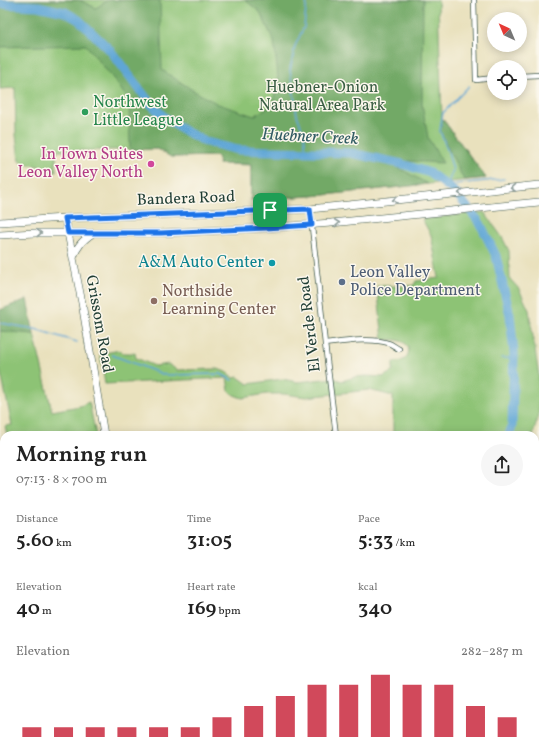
<!DOCTYPE html>
<html lang="en">
<head>
<meta charset="utf-8">
<style>
	:root { --surface:#fff; --page:#f6f6f6; --text:#222; --muted:#767676; --accent:#d1495b }
	body { margin:0; font-family:Vollkorn,serif; background:var(--page); color:var(--text); height:100vh; display:flex; flex-direction:column; font-size:15px; white-space:nowrap }
	* { box-sizing:border-box; margin:0 }
	p { font-size:13px; color:var(--muted) }
	.icon { flex:none; width:22px; height:22px; fill:none; stroke:currentColor; stroke-width:2; stroke-linecap:round; stroke-linejoin:round }
	.map { position:relative; flex:1; overflow:hidden }
	.drawer { position:absolute; left:0px; top:431px; width:539px; height:324px; display:flex; flex-direction:column; background:var(--surface); border-radius:12px 12px 0 0; box-shadow:0 2px 10px #0003 }
	.drawer>* { flex:none }
	.needle { width:26px; rotate:316deg }
	.tools { position:absolute; left:487px; top:12px; display:grid; gap:8px }
	.tools a { display:grid; place-items:center; width:40px; height:40px; border-radius:50%; background:var(--surface); box-shadow:0 2px 10px #0003; font-size:20px }
	.pin { position:absolute; display:grid; place-items:center; width:34px; height:34px; color:#fff; margin:-17px; border-radius:8px; box-shadow:0 2px 6px #0006 }
	.round { display:grid; place-items:center; flex:none; width:42px; height:42px; border-radius:21px; background:var(--page) }
	.headline { display:flex; align-items:center; justify-content:space-between; height:68px; padding:0 16px }
	h1 { font-size:22px; font-weight:600; line-height:30px }
	.stats { display:grid; grid-template-columns:repeat(3,1fr); gap:6px; height:68px; padding:4px 16px }
	.stats div { display:grid; align-content:center }
	.stats b { font-size:20px; font-weight:600 }
	.stats small { font-size:11px; font-weight:400 }
	.stats p { font-size:11px }
	.chart { height:112px; padding:8px 16px }
	.chart p { display:flex; justify-content:space-between }
	.chart svg { width:100%; height:72px; margin-top:4px; stroke:var(--accent); stroke-width:6 }
	.map>svg:first-child { display:block }
</style>
</head>
<body>
<div class="map">
<svg width="539" height="755" viewBox="0 0 539 755">
	<rect width="100%" height="100%" fill="#fbf7ec"/>
	<filter id="ink" filterUnits="userSpaceOnUse"><feTurbulence type="fractalNoise" baseFrequency=".025" numOctaves="2"/><feDisplacementMap in="SourceGraphic" scale="8" xChannelSelector="R" yChannelSelector="G"/><feConvolveMatrix kernelMatrix="1 2 1 2 8 2 1 2 1" color-interpolation-filters="sRGB"/></filter>
	<filter id="wash" filterUnits="userSpaceOnUse"><feTurbulence type="fractalNoise" baseFrequency=".012" numOctaves="4" result="noise"/><feDisplacementMap in="SourceGraphic" scale="16" xChannelSelector="R" yChannelSelector="G"/><feGaussianBlur stdDeviation="0.9" result="paint"/><feColorMatrix in="noise" values="0 0 0 0 0 0 0 0 0 0 0 0 0 0 0 0 0 1.4 0 .05"/><feComposite in="paint" operator="in"/></filter>
	<g filter="url(#wash)">
		<rect width="100%" height="100%" fill="#e9e1bd"/>
		<path fill="#8dc375" stroke="#568054" d="M0,0H438L442,118L486,178L324,195L251,200V165L219,164L218,156L171,157L158,149L56,151V172L50,171L44,167L30,165L19,161L16,135L15,88L0,89Z
			M484,212L502,237L509,251L510,279L519,289L529,310L539,376V412L533,435H393V396L369,390L306,397L284,394H267L242,398L234,395L229,391L227,378L105,384L100,354L120,350L121,352L124,353H135L136,358L155,366L168,364L177,370L218,369L226,372L234,378L238,377L248,384L282,379L298,382L333,378L342,381L355,377L366,376L383,377L393,371V362C409,364 415,345 400,341C395,339 389,340 383,340L377,286C389,285 402,288 414,285L416,281L439,278L431,235L422,219Z
			M0,331L34,334L52,411L80,406L89,402L96,435H7L5,426L12,425L0,369Z
			M0,459H4V517L0,518Z
			M401,751H485L487,755H402Z"/>
		<path fill="#72a966" stroke="#48734d" d="M0,0H79L96,8L108,0H160L162,70L194,91L218,104L254,116L273,104L278,77L274,41L260,12L245,0H423L422,104L428,138L443,163L409,161L395,166L428,184L324,195L251,200V164H219L217,156L171,157L158,149L130,150L129,101L116,82L86,45L0,47Z
			M442,118L486,178L464,180L440,132Z
			M27,299L34,334L0,331V310Z
			M535,524H539V646H535Z
			M485,751H511L512,753L516,755H487Z"/>
		<g fill="none" stroke-linecap="round" stroke-linejoin="round">
			<path stroke="#5fa6d5" stroke-width="1.5" d="M469,86L443,113L441,123L440,131L448,152L453,170L447,185L504,179
				M306,151L304,134L297,115L290,70L295,46L304,27L307,0
				M0,323L35,329L77,342
				M112,355L165,375L221,374L232,380
				M501,358H514"/>
			<path stroke="#5fa6d5" stroke-width="9" d="M0,4L38,6L65,12L79,20L110,50L150,103L164,117L183,130L206,142L238,150L351,153L402,164L430,173L455,192L480,223L496,256L510,315L514,353L512,426L509,435
				M472,751L474,755"/>
		</g>
	</g>
	<g filter="url(#ink)">
		<g fill="none" stroke-linecap="round" stroke-linejoin="round">
			<defs>
				<path id="street" d="M474,0L476,80L494,78
					M520,76L539,75
					M310,209L325,344L336,435
					M325,344C342,342 372,337 388,343C392,344 395,347 399,349
					M0,595H4
					M396,751V755"/>
				<path id="primary" d="M65,218L82,303L104,435
					M0,222L65,218L310,209L539,185
					M0,235L35,233H161L266,228L331,223L539,202
					M73,258C77,246 83,240 93,233
					M170,751L171,755"/>
			</defs>
			<use href="#street" stroke="#3d5649" stroke-width="6"/>
			<use href="#primary" stroke="#3d5649" stroke-width="8"/>
			<use href="#street" stroke="#fff" stroke-width="4.5"/>
			<use href="#primary" stroke="#fff" stroke-width="7"/>
		</g>
		<defs><path id="oneway-chevron" d="M-2-3.5L2.5 0L-2 3.5" fill="none" stroke-width="1.6" stroke-linecap="round" stroke-linejoin="round"/></defs>
		<g stroke="#8f9e9a">
			<use href="#oneway-chevron" transform="translate(513 188) rotate(174)"/>
			<use href="#oneway-chevron" transform="translate(461 193) rotate(174)"/>
			<use href="#oneway-chevron" transform="translate(395 200) rotate(174)"/>
			<use href="#oneway-chevron" transform="translate(337 223) rotate(-6)"/>
			<use href="#oneway-chevron" transform="translate(39 233) rotate(-1)"/>
		</g>
	</g>
	<g fill="none" stroke-linecap="round" stroke-linejoin="round" filter="url(#ink)">
		<defs>
			<path id="route" d="M310,209L312,225L266,228L161,233H68L65,218Z"/>
		</defs>
		<use href="#route" stroke="#fff" stroke-width="8"/>
		<use href="#route" stroke="#1a73e8" stroke-width="5"/>
	</g>
	<circle fill="#2e9e5b" stroke="#fbf7ec" stroke-width="1.5" cx="85" cy="112" r="4"/>
	<circle fill="#d1479c" stroke="#fbf7ec" stroke-width="1.5" cx="151" cy="164" r="4"/>
	<circle fill="#0f9aa8" stroke="#fbf7ec" stroke-width="1.5" cx="272" cy="263" r="4"/>
	<circle fill="#5c6f8a" stroke="#fbf7ec" stroke-width="1.5" cx="342" cy="282" r="4"/>
	<circle fill="#8d6e63" stroke="#fbf7ec" stroke-width="1.5" cx="154" cy="301" r="4"/>
	<g text-anchor="middle" dominant-baseline="central" stroke-width="3" stroke-linejoin="round" paint-order="stroke">
		<g font-size="16" fill="#3a5e44" stroke="#fbf7ec">
			<text x="322" y="88">Huebner-Onion<tspan x="322" dy="18">Natural Area Park</tspan></text>
		</g>
		<g font-size="16" fill="#27864d" stroke="#fbf7ec" text-anchor="start">
			<text x="93" y="103">Northwest<tspan x="93" dy="18">Little League</tspan></text>
		</g>
		<g font-size="16" fill="#b23c85" stroke="#fbf7ec" text-anchor="end">
			<text x="143" y="155">In Town Suites<tspan x="143" dy="18">Leon Valley North</tspan></text>
		</g>
		<g font-size="16" fill="#1f3d34" stroke="#fbf7ec">
			<text transform="translate(186 199) rotate(-2)">Bandera Road</text>
			<text transform="translate(99 324) rotate(80)">Grissom Road</text>
			<text transform="translate(310 324) rotate(-97)">El Verde Road</text>
		</g>
		<g font-size="16" fill="#0d838f" stroke="#fbf7ec" text-anchor="end">
			<text x="264" y="263">A&amp;M Auto Center</text>
		</g>
		<g font-size="16" fill="#4e5e75" stroke="#fbf7ec" text-anchor="start">
			<text x="350" y="273">Leon Valley<tspan x="350" dy="18">Police Department</tspan></text>
		</g>
		<g font-size="16" fill="#785e54" stroke="#fbf7ec" text-anchor="start">
			<text x="162" y="292">Northside<tspan x="162" dy="18">Learning Center</tspan></text>
		</g>
		<g font-size="17" font-style="italic" fill="#325c64" stroke="#fbf7ec">
			<text transform="translate(310 137) rotate(3)">Huebner Creek</text>
		</g>
	</g>
</svg>
<div class="tools">
<a><svg class="needle" viewBox="-14 -14 28 28"><path d="M0-13l5 13h-10z" fill="#e53935"/><path d="M0 13l5-13h-10z" fill="#767676"/></svg></a>
<a><svg class="icon" aria-label="locate" viewBox="0 0 24 24"><circle cx="12" cy="12" r="6"/><path d="M12 2v4M12 18v4M2 12h4M18 12h4"/></svg></a>
</div>
<div class="pin" style="left:270px;top:210px;background:#1e9e55"><svg class="icon" aria-label="arrive" viewBox="0 0 24 24"><path d="M6 21V4h12l-3 4 3 4H6"/></svg></div>
<section class="drawer">
<div class="headline"><div><h1>Morning run</h1><p>07:13 · 8 × 700 m</p></div><a class="round"><svg class="icon" aria-label="share" viewBox="0 0 24 24"><path d="M12 15V3M7 8l5-5 5 5M5 13v7h14v-7"/></svg></a></div>
<div class="stats">
<div><p>Distance</p><b>5.60<small> km</small></b></div>
<div><p>Time</p><b>31:05</b></div>
<div><p>Pace</p><b>5:33<small> /km</small></b></div>
</div>
<div class="stats">
<div><p>Elevation</p><b>40<small> m</small></b></div>
<div><p>Heart rate</p><b>169<small> bpm</small></b></div>
<div><p>kcal</p><b>340</b></div>
</div>
<div class="chart"><p><span>Elevation</span>282–287 m</p>
<svg viewBox="0 0 160 44" preserveAspectRatio="none"><path d="M5 44V38M15 44V38M25 44V38M35 44V38M45 44V38M55 44V38M65 44V32M75 44V25M85 44V19M95 44V12M105 44V12M115 44V6M125 44V12M135 44V12M145 44V25M155 44V32"/></svg>
</div>
</section>
</div>
</body>
</html>
